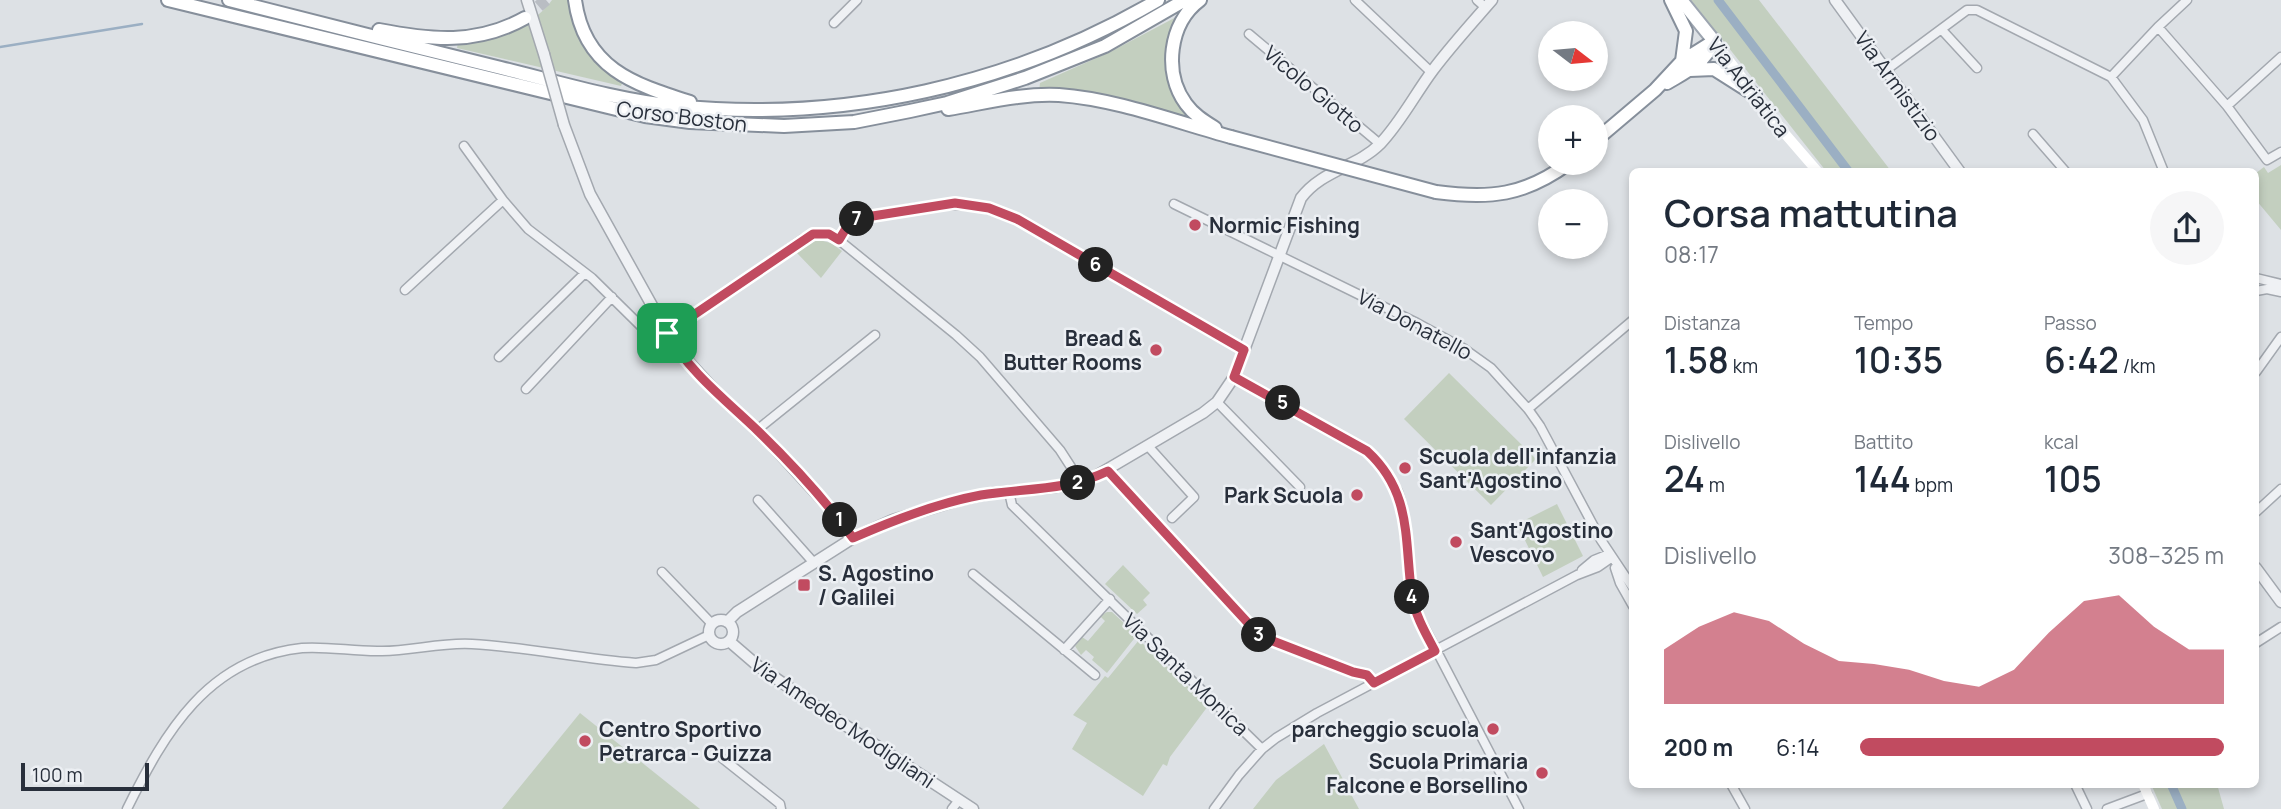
<!DOCTYPE html>
<html lang="it">
<head>
<meta charset="utf-8">
<style>
	:root { --surface:#fff; --page:#f6f6f7; --text:#1f2937; --muted:#747a83; --accent:#c14b60 }
	body { margin:0; font-family:Manrope,sans-serif; background:var(--page); color:var(--text); height:100vh; display:flex; flex-direction:column; font-size:26px; white-space:nowrap }
	* { box-sizing:border-box; margin:0 }
	p { font-size:23px; color:var(--muted) }
	.icon { flex:none; width:38px; height:38px; fill:none; stroke:currentColor; stroke-width:2; stroke-linecap:round; stroke-linejoin:round }
	.map { position:relative; flex:1; overflow:hidden }
	.side { position:absolute; left:1629px; top:168px; width:630px; height:620px; display:flex; flex-direction:column; background:var(--surface); border-radius:10px; box-shadow:0 4px 10px #0003 }
	.side>* { flex:none }
	.needle { width:46px; rotate:106deg }
	.buttons { position:absolute; left:1538px; top:21px; display:grid; gap:14px }
	.buttons a { display:grid; place-items:center; width:70px; height:70px; border-radius:50%; background:var(--surface); box-shadow:0 4px 10px #0003; font-size:35px }
	.scale { position:absolute; left:21px; bottom:18px; width:128px; box-sizing:border-box; padding-left:7px; border:4px solid #282f3b; border-top:0; font-size:19px; line-height:24px; white-space:nowrap; color:#282f3b; -webkit-text-stroke:5px #eceff3; paint-order:stroke }
	.pin { position:absolute; display:grid; place-items:center; width:60px; height:60px; color:#fff; margin:-30px; border-radius:14px; box-shadow:0 4px 10px #0006 }
	.km { position:absolute; width:35px; height:35px; margin:-18px; border-radius:50%; background:#222; color:#fff; font-size:19px; line-height:35px; text-align:center }
	.round { display:grid; place-items:center; flex:none; width:74px; height:74px; border-radius:37px; background:var(--page) }
	.head { display:flex; align-items:center; justify-content:space-between; height:119px; padding:0 35px }
	h1 { font-size:38px; font-weight:600; line-height:52px }
	.stats { display:grid; grid-template-columns:repeat(3,1fr); gap:10px; height:119px; padding:7px 35px }
	.stats div { display:grid; align-content:center }
	.stats b { font-size:35px; font-weight:600 }
	.stats small { font-size:19px; font-weight:400 }
	.stats p { font-size:19px }
	.chart { height:196px; padding:14px 35px }
	.chart p { display:flex; justify-content:space-between }
	.chart svg { width:100%; height:126px; margin-top:7px; fill:var(--accent); opacity:.7 }
	ul { padding:0 35px; list-style:none; font-size:23px }
	li { display:grid; grid-template-columns:112px 84px 1fr; align-items:center; height:52px }
	li i { height:18px; border-radius:9px; background:var(--accent) }
	.map>svg:first-child { display:block }
</style>
</head>
<body>
<div class="map">
<svg width="2281" height="809" viewBox="0 0 2281 809">
	<rect width="100%" height="100%" fill="#dde1e5"/>
	<path fill="#c3cfbf" d="M552,0H572L578,30L623,81L621,86L457,48L458,42C490,34 532,30 552,0Z
		M1691,0H1759L1891,171H1826Z
		M1182,14L1170,43L1184,102L1228,136L1039,92L1040,83L1110,52Z
		M2281,165V230L2256,200V173L2264,167L2268,173Z
		M819,240L831,243L842,251L821,278L796,252L806,244Z
		M1449,373L1536,459L1491,505L1404,419Z
		M1557,504L1583,556L1543,577L1517,524Z
		M1123,565L1150,593L1143,600L1147,605L1137,614L1105,584Z
		M1107,612H1112L1137,635L1107,673L1092,660L1094,657L1086,650L1081,655L1075,646L1082,637L1088,641L1105,621L1100,616Z
		M1139,640L1208,706L1170,757L1167,766L1163,764L1143,796L1072,749L1087,723L1073,715L1105,676L1108,678Z
		M580,713L700,809H502Z
		M1324,744L1359,809H1253L1276,780Z
		M2151,784H2217L2224,809H2162Z"/>
	<g fill="none" stroke-linecap="round" stroke-linejoin="round">
		<path stroke="#9bafc3" stroke-width="2.5" d="M0,47L142,24"/>
		<path stroke="#9bafc3" stroke-width="9" d="M1718,0L1849,172
			M2171,784L2182,809"/>
		<path stroke="#b9bdc3" stroke-width="12" stroke-dasharray="12 6" stroke-linecap="butt" d="M525,18L546,0"/>
		<defs>
			<path id="minor" d="M1355,0L1431,72
				M1477,0L1485,7
				M834,23L857,0
				M2158,27L2227,106L2267,160L2281,152
				M1942,30L1977,68
				M1249,34L1380,144
				M1886,70L1967,10H1977L2111,77L2143,120L2164,172
				M2111,77L2158,27L2187,0
				M2227,106L2281,57
				M2033,134L2066,172
				M464,146L503,200L528,229L592,278L661,346L669,350L675,347
				M1174,204L1417,323L1463,348L1491,368L1528,409L1540,426L1601,540L1633,588
				M840,240L848,225L860,218C916,208 963,194 1017,219L1244,350
				M2256,278L2281,284
				M405,290L503,200
				M2256,291L2267,289L2281,292
				M668,333L803,239L818,234L834,236L956,335L980,357L1060,450L1071,467L1077,484
				M499,357L585,273
				M2256,372L2281,337
				M1234,377L1367,451L1379,462L1398,492L1402,505L1412,598L1418,615L1519,809
				M526,389L612,297
				M1217,402L1300,487
				M1528,409L1633,320
				M757,430L875,335
				M1148,446L1194,497L1172,518
				M1108,471L1260,636L1353,672L1367,675L1374,683
				M1009,492L1012,505L1262,749
				M758,500L814,563
				M2256,512L2281,489
				M1615,568L1620,583L1633,606
				M1582,570L1594,560L1609,554
				M662,572L712,624
				M973,574L1095,675
				M2256,643L2281,627
				M1064,650L1110,599
				M722,758L780,804L781,809
				M1731,784L1745,809
				M2075,784L2087,809
				M127,809C165,732 208,658 302,648C329,646 355,652 382,651C412,651 442,642 472,644C527,647 581,659 636,663L656,660L709,635
				M952,809L959,800
				M1214,809L1239,775L1262,749L1276,738L1317,713L1577,575L1598,567L1611,558
				M2107,809L2147,794"/>
			<path id="tertiary" d="M527,0L544,54
				M1835,0L1960,172
				M564,125L590,194L675,347L716,392L771,444L836,515L853,538
				M2256,568L2281,602
				M709 632a12 12 0 1 1 24 0a12 12 0 1 1-24 0Z
				M727,622L737,612L853,538L893,520L959,500L993,493L1056,487L1089,480L1203,413L1217,402L1234,377L1301,198C1322,170 1357,167 1380,144C1401,122 1415,94 1433,70C1451,46 1472,23 1492,0
				M729,641L758,666L816,706L973,809"/>
			<path id="primary" d="M1681,0L1714,41"/>
			<path id="trunk" d="M168,0L645,116L690,122L784,126L854,122L910,111L947,103L1025,78L1105,46L1185,0
				M229,0C320,23 410,46 501,68C558,82 617,100 676,106C844,123 1013,85 1158,0
				M575,0C584,68 633,84 690,102
				M1200,0C1169,23 1163,73 1186,104C1194,115 1204,121 1215,128
				M1671,0L1686,31L1682,61
				M379,30C431,40 477,45 525,18
				M1690,70L1714,69L1755,95
				M1667,83C1687,71 1704,64 1714,41
				M948,109C985,103 1022,93 1059,95C1116,99 1176,122 1231,137
				M1596,140L1655,90L1682,61L1714,41
				M1436,192C1490,199 1524,196 1569,163"/>
		</defs>
		<use href="#minor" stroke="#a3a8af" stroke-width="11"/>
		<use href="#tertiary" stroke="#a3a8af" stroke-width="13"/>
		<use href="#primary" stroke="#9da5b0" stroke-width="16"/>
		<use href="#trunk" stroke="#868f9b" stroke-width="16"/>
		<use href="#minor" stroke="#eff1f4" stroke-width="8"/>
		<use href="#tertiary" stroke="#eff1f4" stroke-width="10"/>
		<path stroke="#fff" stroke-width="10" d="M1714,41L1786,135L1818,172
			M2143,784L2154,809"/>
		<use href="#primary" stroke="#fff" stroke-width="12"/>
		<use href="#trunk" stroke="#fff" stroke-width="12"/>
		<defs>
			<path id="tertiary-bridge" d="M544,54L564,125"/>
			<path id="trunk-bridge" d="M1231,137L1436,192"/>
		</defs>
		<use href="#tertiary-bridge" stroke="#a3a8af" stroke-width="13" stroke-linecap="butt"/>
		<use href="#trunk-bridge" stroke="#868f9b" stroke-width="16" stroke-linecap="butt"/>
		<use href="#tertiary-bridge" stroke="#eff1f4" stroke-width="10"/>
		<use href="#trunk-bridge" stroke="#fff" stroke-width="12"/>
	</g>
	<g fill="none" stroke-linecap="round" stroke-linejoin="round">
		<defs>
			<path id="route" d="M955,203L989,208L1017,219L1244,350L1234,377L1367,451C1413,493 1404,541 1412,596C1415,615 1426,634 1435,651L1374,683L1367,675L1353,672L1260,636L1108,471C1067,491 1025,488 981,495C937,503 894,520 853,538C825,500 793,465 759,432C727,401 690,373 667,333L813,234H829L839,240L848,225L860,218Z"/>
		</defs>
		<use href="#route" stroke="#fff" stroke-width="14"/>
		<use href="#route" stroke="#c14b60" stroke-width="9"/>
	</g>
	<g fill="#c14b60" stroke="#eceff3" stroke-width="2.5">
		<circle cx="1195" cy="225" r="7"/>
		<circle cx="1156" cy="350" r="7"/>
		<circle cx="1405" cy="468" r="7"/>
		<circle cx="1357" cy="495" r="7"/>
		<circle cx="1456" cy="542" r="7"/>
		<rect x="797" y="578" width="14" height="14" rx="3.5"/>
		<circle cx="1493" cy="729" r="7"/>
		<circle cx="585" cy="741" r="7"/>
		<circle cx="1542" cy="773" r="7"/>
	</g>
	<g text-anchor="middle" dominant-baseline="central" stroke-width="5" stroke-linejoin="round" paint-order="stroke">
		<g font-size="21" fill="#282f3b" stroke="#eceff3">
			<text transform="translate(1898 86) rotate(54)">Via Armistizio</text>
			<text transform="translate(1749 87) rotate(52)">Via Adriatica</text>
			<text transform="translate(1314 89) rotate(40)">Vicolo Giotto</text>
			<text transform="translate(682 116) rotate(7)">Corso Boston</text>
			<text transform="translate(1415 324) rotate(28)">Via Donatello</text>
			<text transform="translate(1186 674) rotate(44)">Via Santa Monica</text>
			<text transform="translate(843 722) rotate(34)">Via Amedeo Modigliani</text>
		</g>
		<g font-size="21" font-weight="bold" fill="#282f3b" stroke="#eceff3" text-anchor="start">
			<text x="1209" y="225">Normic Fishing</text>
			<text x="1142" y="338" text-anchor="end">Bread &amp;<tspan x="1142" dy="24">Butter Rooms</tspan></text>
			<text x="1419" y="456">Scuola dell'infanzia<tspan x="1419" dy="24">Sant'Agostino</tspan></text>
			<text x="1343" y="495" text-anchor="end">Park Scuola</text>
			<text x="1470" y="530">Sant'Agostino<tspan x="1470" dy="24">Vescovo</tspan></text>
			<text x="818" y="573">S. Agostino<tspan x="818" dy="24">/ Galilei</tspan></text>
			<text x="599" y="729">Centro Sportivo<tspan x="599" dy="24">Petrarca - Guizza</tspan></text>
			<text x="1479" y="729" text-anchor="end">parcheggio scuola</text>
			<text x="1528" y="761" text-anchor="end">Scuola Primaria<tspan x="1528" dy="24">Falcone e Borsellino</tspan></text>
		</g>
	</g>
</svg>
<div class="buttons">
<a><svg class="needle" viewBox="-14 -14 28 28"><path d="M0-13l5 13h-10z" fill="#e53935"/><path d="M0 13l5-13h-10z" fill="#747a83"/></svg></a>
<a>+</a>
<a>−</a>
</div>
<div class="scale">100 m</div>
<div class="pin" style="left:667px;top:333px;background:#1e9e55"><svg class="icon" aria-label="arrive" viewBox="0 0 24 24"><path d="M6 21V4h12l-3 4 3 4H6"/></svg></div>
<b class="km" style="left:840px;top:520px">1</b>
<b class="km" style="left:1078px;top:483px">2</b>
<b class="km" style="left:1259px;top:635px">3</b>
<b class="km" style="left:1412px;top:597px">4</b>
<b class="km" style="left:1283px;top:403px">5</b>
<b class="km" style="left:1096px;top:265px">6</b>
<b class="km" style="left:857px;top:219px">7</b>
<section class="side">
<div class="head"><div><h1>Corsa mattutina</h1><p>08:17</p></div><a class="round"><svg class="icon" aria-label="share" viewBox="0 0 24 24"><path d="M12 15V3M7 8l5-5 5 5M5 13v7h14v-7"/></svg></a></div>
<div class="stats">
<div><p>Distanza</p><b>1.58<small> km</small></b></div>
<div><p>Tempo</p><b>10:35</b></div>
<div><p>Passo</p><b>6:42<small> /km</small></b></div>
</div>
<div class="stats">
<div><p>Dislivello</p><b>24<small> m</small></b></div>
<div><p>Battito</p><b>144<small> bpm</small></b></div>
<div><p>kcal</p><b>105</b></div>
</div>
<div class="chart"><p><span>Dislivello</span>308–325 m</p>
<svg viewBox="0 0 160 44" preserveAspectRatio="none"><path d="M0 44V25L10 17L20 12L30 15L40 23L50 29L60 30L70 32L80 36L90 38L100 32L110 19L120 8L130 6L140 17L150 25L160 25V44z"/></svg>
</div>
<ul>
<li><b>200 m</b>6:14<i style="width:100%"></i></li>
</ul>
</section>
</div>
</body>
</html>
